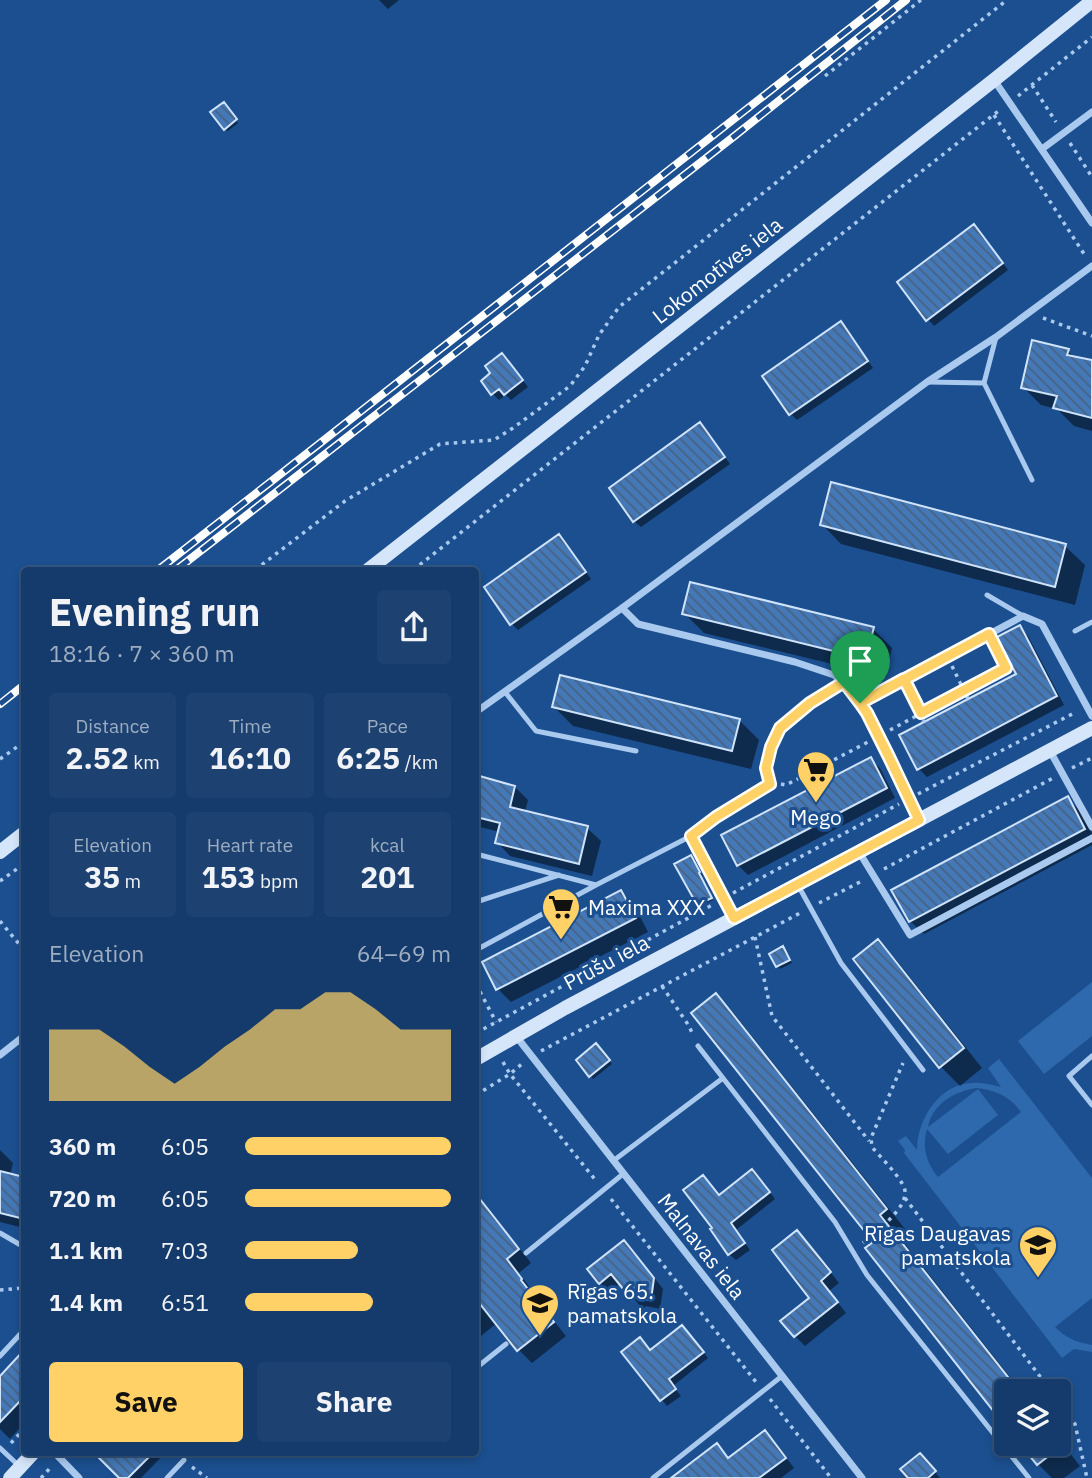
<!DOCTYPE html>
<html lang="en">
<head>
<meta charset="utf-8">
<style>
	:root { --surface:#143b6b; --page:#1d4271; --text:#f1f3f6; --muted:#9dadc1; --line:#33557e; --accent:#ffd166 }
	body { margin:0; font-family:"IBM Plex Sans",sans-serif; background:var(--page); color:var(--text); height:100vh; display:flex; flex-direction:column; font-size:26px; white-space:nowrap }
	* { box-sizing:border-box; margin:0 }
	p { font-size:23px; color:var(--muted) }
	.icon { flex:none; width:38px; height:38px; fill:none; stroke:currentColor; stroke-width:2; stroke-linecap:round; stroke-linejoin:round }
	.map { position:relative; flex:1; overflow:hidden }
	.drawer { position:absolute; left:21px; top:567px; width:458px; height:889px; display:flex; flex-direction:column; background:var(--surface); border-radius:7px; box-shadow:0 4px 10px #0003,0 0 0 2px var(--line) }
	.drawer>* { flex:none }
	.tools { position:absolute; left:994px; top:1379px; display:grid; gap:14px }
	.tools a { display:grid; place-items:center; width:77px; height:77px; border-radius:7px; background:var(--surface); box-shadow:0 4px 10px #0003,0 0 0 2px var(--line); font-size:35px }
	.pin { position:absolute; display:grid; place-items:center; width:60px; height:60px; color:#fff; margin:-72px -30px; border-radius:50% 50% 50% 0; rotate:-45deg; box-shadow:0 0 7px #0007 }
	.pin .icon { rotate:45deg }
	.round { display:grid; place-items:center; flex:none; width:74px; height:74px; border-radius:7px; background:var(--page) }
	.overview { display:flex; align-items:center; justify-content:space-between; height:119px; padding:0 28px }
	h1 { font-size:38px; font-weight:800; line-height:52px }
	.figures { display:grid; grid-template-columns:repeat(3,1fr); gap:10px; height:119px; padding:7px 28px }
	.figures div { display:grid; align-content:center; border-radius:7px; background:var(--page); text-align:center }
	.figures b { font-size:30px; font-weight:800 }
	.figures small { font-size:19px; font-weight:400 }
	.figures p { font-size:19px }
	.chart { height:196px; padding:14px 28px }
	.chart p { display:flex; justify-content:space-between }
	.chart svg { width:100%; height:126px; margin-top:7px; fill:var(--accent); opacity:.7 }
	.button { display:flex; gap:14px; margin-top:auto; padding:14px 28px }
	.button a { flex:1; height:80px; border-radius:7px; background:var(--accent); color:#111; font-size:28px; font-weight:800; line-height:80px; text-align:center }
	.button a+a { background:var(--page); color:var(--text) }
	ul { padding:0 28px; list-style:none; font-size:23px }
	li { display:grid; grid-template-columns:112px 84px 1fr; align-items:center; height:52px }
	li i { height:18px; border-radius:9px; background:var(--accent) }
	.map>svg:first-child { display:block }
</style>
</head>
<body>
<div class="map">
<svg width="1092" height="1478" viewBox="0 0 1092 1478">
	<defs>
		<pattern id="building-back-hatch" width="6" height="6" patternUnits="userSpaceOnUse" patternTransform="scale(1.75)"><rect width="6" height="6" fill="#4478b7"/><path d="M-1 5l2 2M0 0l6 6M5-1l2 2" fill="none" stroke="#486282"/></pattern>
	</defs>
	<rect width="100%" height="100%" fill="#1b4f8f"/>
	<path fill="#2e69ad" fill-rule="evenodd" d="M1092,982V1036L1044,1074L1018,1041Z
		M999,1059L1092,1178V1298L1055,1327C1066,1338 1076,1342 1092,1345V1352L1074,1349L1062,1358L904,1153L905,1150L898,1141L906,1136L917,1150C917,1119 940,1083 973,1083C983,1082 992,1085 1001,1087L988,1068ZM976,1088C995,1090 1010,1096 1021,1112L938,1177C926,1162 922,1148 927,1129L948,1154L998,1115L978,1089L928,1127C933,1103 954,1092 976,1088Z"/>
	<path fill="#0007" d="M379,0H399L388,9Z
		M226,107L238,123L228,131L225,129Z
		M980,232L1008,270L934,326L928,319Z
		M841,323L847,330L873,368L797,420L791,414L764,376Z
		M1068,351L1075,358L1092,362V431L1074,426L1057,409L1041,405L1023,387Z
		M508,361L528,387L511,400L506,395L499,400L493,394Z
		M706,431L730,464L641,527L634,521L611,488Z
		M822,524L1065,546L1085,565L1075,605L841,544Z
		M565,543L591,579L518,630L512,624L486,587Z
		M684,613L873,629L892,648L886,677L704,633Z
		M1019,627L1028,636L1064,705L927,777L919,769L1018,674Z
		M554,707L739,720L759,740L751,769L573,726Z
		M870,759L880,768L895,798L748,875L738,865Z
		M476,777L515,787L528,800L525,812L587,828L601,841L592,876L510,856L497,842L500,832L476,826Z
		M1067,798L1081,812L1092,833V845L924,934L910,921Z
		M693,860L702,875L700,876L713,900L701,906L698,904Z
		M621,892L634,905L648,932L511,1002L498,989Z
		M24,915V926L19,919Z
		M878,941L897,961L982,1068L960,1086L940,1066Z
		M785,951L792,963L780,969L772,955Z
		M716,995L735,1015L905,1229L898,1235L1021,1391H1006V1424L868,1249L875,1243Z
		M596,1045L612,1064L593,1079L578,1060Z
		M0,1150L13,1163L10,1175L24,1179V1228L0,1222Z
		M758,1177L775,1199L736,1230L750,1250L736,1260L729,1254L719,1196Z
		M476,1193L531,1263L519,1273L534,1293L533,1295L566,1336L532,1363L519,1350L497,1323L476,1340Z
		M797,1232L807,1242L839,1283L829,1291L846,1313L805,1346L795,1336L812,1298Z
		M624,1242L634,1252L663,1289L660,1309L646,1306L643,1309L620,1283L610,1293L600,1283Z
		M688,1333L708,1358L673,1386L681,1396L667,1406L624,1353L651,1352Z
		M24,1353V1423L10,1439L0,1429V1378Z
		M764,1432L774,1442L794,1468L781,1478H676L717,1446L729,1459Z
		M1059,1439L1080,1466L1064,1478H1052L1038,1464L1022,1444H1059Z
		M108,1452H166L141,1478H122Z
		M926,1461L940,1478H910Z"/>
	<path fill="url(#building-back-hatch)" stroke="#cfe3fa" stroke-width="2" d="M224,102L237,119L224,130L210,112Z
		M974,224L1003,263L926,321L897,282Z
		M841,321L868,361L789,415L762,376Z
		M1032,340L1069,349L1067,355L1092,360V418L1053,408L1057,396L1021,388Z
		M502,353L523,380L504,395L499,389L491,395L481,381L490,373L485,366Z
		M700,422L725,457L633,522L609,488Z
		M831,482L1066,544L1055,587L820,525Z
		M559,534L586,572L510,625L484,587Z
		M690,582L874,627L866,659L682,614Z
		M1020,625L1057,696L917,770L899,735L1016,674L997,637Z
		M560,675L740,719L732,751L552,707Z
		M871,757L887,788L737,866L721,835Z
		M476,775L515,786L510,807L588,826L579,864L495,843L500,823L476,817Z
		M1068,796L1085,829L909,922L891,890Z
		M691,855L700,872L699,873L712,898L697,905L674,864Z
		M621,890L636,918L496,990L482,962Z
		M878,939L964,1048L939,1068L853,959Z
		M783,946L790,960L776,967L769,954Z
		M716,993L887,1209L880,1215L1019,1391H1006V1427L865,1248L873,1242L691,1013Z
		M596,1043L610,1060L589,1077L576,1060Z
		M752,1169L770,1192L731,1223L745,1243L728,1255L710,1229L712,1228L683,1190L703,1175L719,1195Z
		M0,1171L24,1177V1219L0,1213Z
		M476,1194L519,1249L507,1259L522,1279L521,1280L554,1322L517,1351L476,1299Z
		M797,1230L831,1272L821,1281L838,1302L794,1337L780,1321L809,1298L772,1250Z
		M624,1240L654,1278L651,1300L635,1297L632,1300L611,1274L599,1284L587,1269Z
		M682,1325L704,1352L669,1379L676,1389L660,1401L621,1352L640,1337L650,1350Z
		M24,1350V1397L0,1422V1376Z
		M765,1430L786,1458L759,1478H671L717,1443L728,1458Z
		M1020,1444H1064L1037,1465Z
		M93,1452H154L128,1478H119Z
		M920,1453L936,1471L928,1478H908L900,1469Z"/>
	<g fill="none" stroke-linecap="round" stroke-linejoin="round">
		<path stroke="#a9c9ee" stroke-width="3.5" stroke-dasharray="3.5 5" stroke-linecap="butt" d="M825,76L921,0
			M1032,85L1056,122
			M1018,96L1092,37
			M994,115L1086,257
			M1070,143L1092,177
			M1043,318L1092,336
			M255,570L345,501L440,444L494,440L513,428L570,386L585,366L599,335L619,307L1007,0
			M413,570L1001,109
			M952,666L968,699
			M909,689L924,722
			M890,730L1006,668L995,645
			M0,759L24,742
			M1072,768L1092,758
			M767,773L766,768L771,747L780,728L810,703L834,689
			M781,784L786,785L868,742
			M918,794L1076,712
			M884,869L1053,778
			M0,881L24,864
			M733,893L899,804
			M819,903L862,881
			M0,921L24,950
			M755,937L772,1016L869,1141
			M476,984L496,1022
			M662,986L689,1026L693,1035
			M476,1033L714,904
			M541,1051L800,913
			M503,1062L510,1074L597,1182
			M476,1095L510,1074L523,1063
			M905,1198L1051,1391
			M611,1199L756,1382
			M863,1243C875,1232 912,1206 904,1187C897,1173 882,1159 872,1147L871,1138L903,1063
			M0,1290L24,1288
			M770,1399L831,1478
			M1059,1402L1075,1424L1087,1478
			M11,1443L24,1429
			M192,1467L207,1478
			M41,1478L51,1467"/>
		<path stroke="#a9c9ee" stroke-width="5" d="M928,382L984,383L1032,480
			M984,383L996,337
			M987,595L1023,616
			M1075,631L1092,622
			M505,692L536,731L636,751
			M691,836L734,917
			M476,854L596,885L691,836L716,817L770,784
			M799,887L841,963L923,1070
			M476,902L559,875
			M476,950L596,885
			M698,1046L835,1222L867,1275L1029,1478
			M1092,1056L1069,1076L1092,1105
			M613,1161L723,1078
			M0,1233L24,1247
			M526,1253L623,1174
			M0,1356L24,1330
			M476,1368L506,1344
			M0,1448L18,1465
			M167,1478L184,1460
			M653,1478L782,1376"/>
		<path stroke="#a9c9ee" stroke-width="7" d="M994,80L1092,223
			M1042,149L1092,112
			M622,608L638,624L795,662L834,675L844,683L867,713L919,820
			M860,703L1023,616L1042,624L1092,716
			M476,712L622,608L927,382L996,337L1092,266
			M1050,751L1092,827
			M859,852L910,935L1092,838
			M516,1036L862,1478
			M0,1055L24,1036
			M54,1452L79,1478"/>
		<path stroke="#d6e6fa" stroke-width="14" d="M368,570L994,80L1092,1
			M0,852L24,833
			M476,1059L565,1008L1092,728
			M10,1478L34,1452"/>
		<defs>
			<path id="rail" d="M158,570L886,0
				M176,570L732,138L906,0
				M0,704L24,685"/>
		</defs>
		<use href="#rail" stroke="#fff" stroke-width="8"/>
		<use href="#rail" stroke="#1b4f8f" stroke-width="5" stroke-dasharray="16" stroke-linecap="butt"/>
	</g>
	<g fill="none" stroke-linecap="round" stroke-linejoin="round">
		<defs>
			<path id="route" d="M860,703L867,713L889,757L919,820L734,918L691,836L716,817L770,784L766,768L771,747L780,728L810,703L844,682L860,703L904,679L921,713L1006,668L989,634L860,703"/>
		</defs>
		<use href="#route" stroke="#fff" stroke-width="14"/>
		<use href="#route" stroke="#ffd166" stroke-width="9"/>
	</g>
	<defs>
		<symbol id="supermarket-pin" viewBox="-11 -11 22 30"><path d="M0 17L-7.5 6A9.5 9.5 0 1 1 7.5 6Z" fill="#ffd166" stroke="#1b4f8f"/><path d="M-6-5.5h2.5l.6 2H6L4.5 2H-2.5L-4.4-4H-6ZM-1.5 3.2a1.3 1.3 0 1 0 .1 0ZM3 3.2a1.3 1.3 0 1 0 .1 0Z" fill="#111"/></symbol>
		<symbol id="school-pin" viewBox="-11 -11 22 30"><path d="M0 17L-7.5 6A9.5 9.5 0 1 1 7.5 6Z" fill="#ffd166" stroke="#1b4f8f"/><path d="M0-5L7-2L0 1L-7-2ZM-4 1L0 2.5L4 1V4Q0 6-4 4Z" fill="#111"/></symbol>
	</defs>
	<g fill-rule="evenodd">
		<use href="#supermarket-pin" x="794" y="748" width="44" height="60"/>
		<use href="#supermarket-pin" x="539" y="885" width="44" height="60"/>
		<use href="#school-pin" x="1016" y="1223" width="44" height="60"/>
		<use href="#school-pin" x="518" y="1281" width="44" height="60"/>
	</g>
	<g text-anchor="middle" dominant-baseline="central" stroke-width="6" stroke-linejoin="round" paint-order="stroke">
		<g font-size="21" fill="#fff" stroke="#1b4f8f">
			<text transform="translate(717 270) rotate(-38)">Lokomotīves iela</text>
			<text transform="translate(606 962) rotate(-28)">Prūšu iela</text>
			<text transform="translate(702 1246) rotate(52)">Malnavas iela</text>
		</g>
		<g font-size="21" fill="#fff" stroke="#1b4f8f" text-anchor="start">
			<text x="816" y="817" text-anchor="middle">Mego</text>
			<text x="588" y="907">Maxima XXX</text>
			<text x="1011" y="1233" text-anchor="end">Rīgas Daugavas<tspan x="1011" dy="24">pamatskola</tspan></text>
			<text x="567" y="1291">Rīgas 65.<tspan x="567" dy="24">pamatskola</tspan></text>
		</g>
	</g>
</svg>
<div class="tools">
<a><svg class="icon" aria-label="layers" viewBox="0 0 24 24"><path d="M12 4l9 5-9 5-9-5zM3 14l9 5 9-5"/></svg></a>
</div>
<div class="pin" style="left:860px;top:703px;background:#1e9e55"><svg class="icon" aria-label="arrive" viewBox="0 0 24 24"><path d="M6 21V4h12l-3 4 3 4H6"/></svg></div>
<section class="drawer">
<div class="overview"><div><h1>Evening run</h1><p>18:16 · 7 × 360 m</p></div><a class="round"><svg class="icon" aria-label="share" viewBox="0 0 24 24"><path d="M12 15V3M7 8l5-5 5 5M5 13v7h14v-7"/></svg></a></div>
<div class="figures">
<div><p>Distance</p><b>2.52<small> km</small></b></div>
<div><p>Time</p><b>16:10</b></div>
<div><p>Pace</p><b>6:25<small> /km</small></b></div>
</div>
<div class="figures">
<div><p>Elevation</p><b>35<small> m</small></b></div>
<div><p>Heart rate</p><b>153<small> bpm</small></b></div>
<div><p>kcal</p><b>201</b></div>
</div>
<div class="chart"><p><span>Elevation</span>64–69 m</p>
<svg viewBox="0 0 160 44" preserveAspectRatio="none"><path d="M0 44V19L10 19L20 19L30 25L40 32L50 38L60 32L70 25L80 19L90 12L100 12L110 6L120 6L130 12L140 19L150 19L160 19V44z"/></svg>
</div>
<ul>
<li><b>360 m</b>6:05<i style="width:100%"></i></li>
<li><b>720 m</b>6:05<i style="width:100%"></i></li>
<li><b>1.1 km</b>7:03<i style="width:55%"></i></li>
<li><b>1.4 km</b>6:51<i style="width:62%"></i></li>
</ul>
<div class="button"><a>Save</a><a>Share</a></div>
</section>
</div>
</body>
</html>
